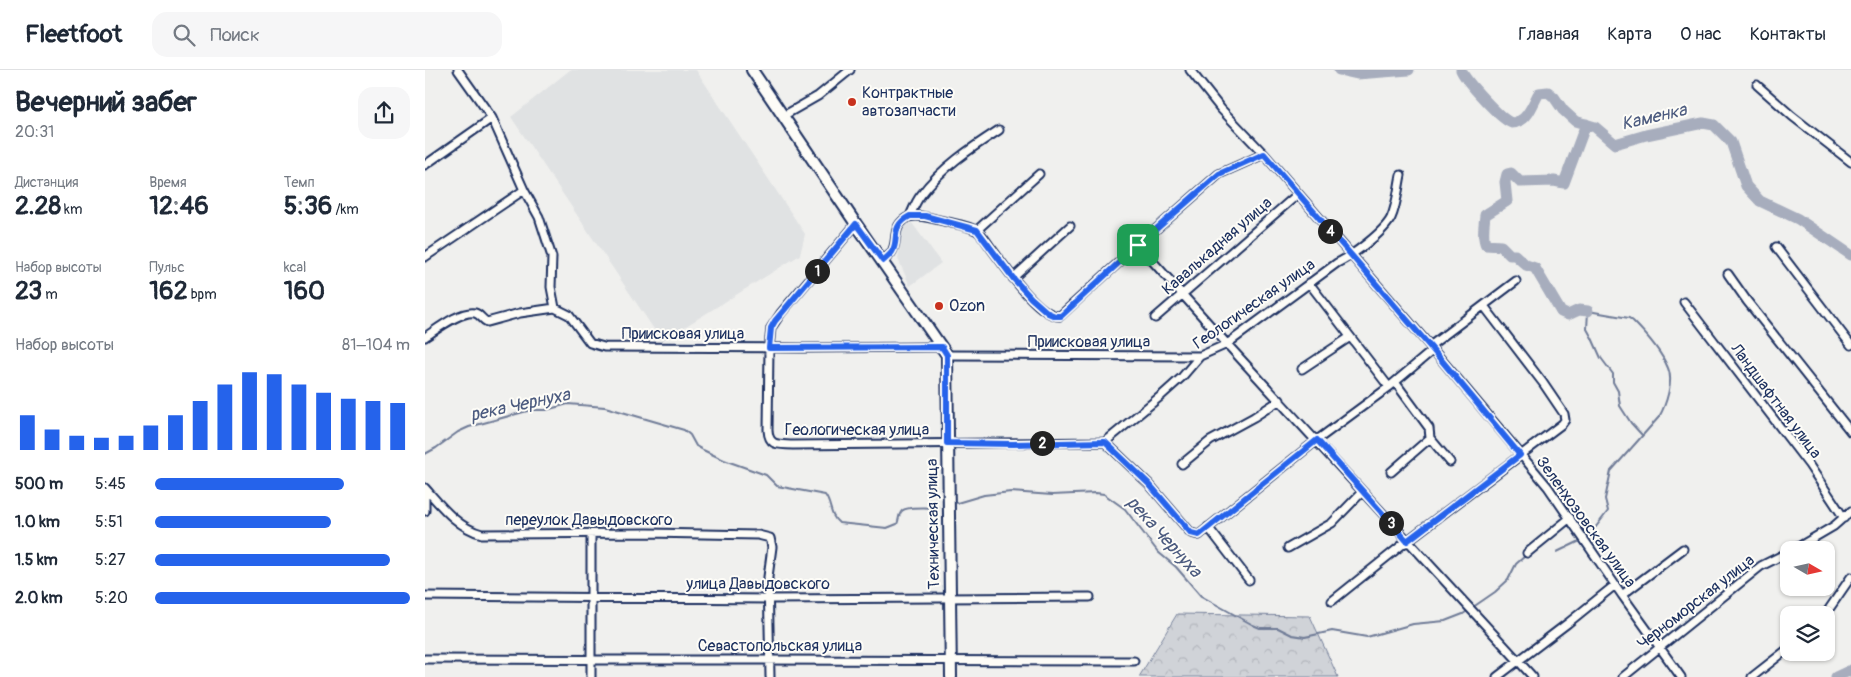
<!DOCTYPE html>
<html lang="ru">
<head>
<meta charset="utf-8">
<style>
	:root { --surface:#fff; --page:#f6f6f7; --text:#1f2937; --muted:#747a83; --line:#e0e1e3; --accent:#2563eb }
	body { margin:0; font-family:Pangolin,sans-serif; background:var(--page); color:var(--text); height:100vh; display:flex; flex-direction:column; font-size:19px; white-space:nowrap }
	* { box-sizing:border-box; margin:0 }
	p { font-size:16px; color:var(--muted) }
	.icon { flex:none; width:28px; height:28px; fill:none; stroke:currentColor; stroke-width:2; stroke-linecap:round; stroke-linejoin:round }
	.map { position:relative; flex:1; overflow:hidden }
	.panel { display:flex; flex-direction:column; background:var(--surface); width:425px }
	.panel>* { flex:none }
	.needle { width:32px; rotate:99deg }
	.fabs { position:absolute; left:1355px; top:471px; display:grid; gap:10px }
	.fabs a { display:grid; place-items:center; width:55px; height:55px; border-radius:10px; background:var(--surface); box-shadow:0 1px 4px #0004; font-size:25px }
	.pin { position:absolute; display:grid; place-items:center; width:42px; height:42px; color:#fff; margin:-21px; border-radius:10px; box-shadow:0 2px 8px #0006 }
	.km { position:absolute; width:25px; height:25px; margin:-12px; border-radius:50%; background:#222; color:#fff; font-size:14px; line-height:25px; text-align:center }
	.round { display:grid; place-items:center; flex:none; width:52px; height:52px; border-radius:15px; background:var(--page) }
	.overview { display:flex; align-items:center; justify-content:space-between; height:85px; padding:0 15px }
	h1 { font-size:28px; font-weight:700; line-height:38px }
	.figures { display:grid; grid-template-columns:repeat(3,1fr); gap:8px; height:85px; padding:5px 15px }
	.figures div { display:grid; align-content:center }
	.figures b { font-size:25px; font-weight:700 }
	.figures small { font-size:14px; font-weight:400 }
	.figures p { font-size:14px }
	.chart { height:140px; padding:10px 15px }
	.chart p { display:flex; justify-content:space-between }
	.chart svg { width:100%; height:90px; margin-top:5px; stroke:var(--accent); stroke-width:6 }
	ul { padding:0 15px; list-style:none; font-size:16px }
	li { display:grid; grid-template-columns:80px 60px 1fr; align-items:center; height:38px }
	li i { height:12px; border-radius:6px; background:var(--accent) }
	header { display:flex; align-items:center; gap:30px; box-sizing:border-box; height:70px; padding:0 25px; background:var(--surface); border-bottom:1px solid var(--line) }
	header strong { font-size:24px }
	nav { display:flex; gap:28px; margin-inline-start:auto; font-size:18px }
	.search { width:350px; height:45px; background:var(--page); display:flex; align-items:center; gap:12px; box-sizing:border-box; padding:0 18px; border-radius:15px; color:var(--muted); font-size:19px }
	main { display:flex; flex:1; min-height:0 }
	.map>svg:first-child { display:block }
</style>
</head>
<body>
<header>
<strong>Fleetfoot</strong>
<div class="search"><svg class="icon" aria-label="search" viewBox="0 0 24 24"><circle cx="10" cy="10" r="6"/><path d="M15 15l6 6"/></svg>Поиск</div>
<nav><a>Главная</a><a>Карта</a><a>О нас</a><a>Контакты</a></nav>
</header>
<main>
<section class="panel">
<div class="overview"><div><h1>Вечерний забег</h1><p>20:31</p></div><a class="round"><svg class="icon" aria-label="share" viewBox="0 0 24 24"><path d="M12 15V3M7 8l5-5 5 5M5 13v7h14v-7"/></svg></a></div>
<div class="figures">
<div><p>Дистанция</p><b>2.28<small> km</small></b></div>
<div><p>Время</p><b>12:46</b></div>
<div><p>Темп</p><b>5:36<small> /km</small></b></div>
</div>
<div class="figures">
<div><p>Набор высоты</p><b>23<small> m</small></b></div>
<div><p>Пульс</p><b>162<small> bpm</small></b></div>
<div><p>kcal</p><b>160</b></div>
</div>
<div class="chart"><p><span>Набор высоты</span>81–104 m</p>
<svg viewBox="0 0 160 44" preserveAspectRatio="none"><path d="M5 44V27M15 44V34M25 44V37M35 44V38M45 44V37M55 44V32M65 44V27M75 44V20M85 44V12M95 44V6M105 44V7M115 44V12M125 44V16M135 44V19M145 44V20M155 44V21"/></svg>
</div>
<ul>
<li><b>500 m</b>5:45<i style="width:74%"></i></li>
<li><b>1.0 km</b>5:51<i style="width:69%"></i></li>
<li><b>1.5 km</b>5:27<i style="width:92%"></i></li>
<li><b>2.0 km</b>5:20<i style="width:100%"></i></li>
</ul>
</section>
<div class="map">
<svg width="1426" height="607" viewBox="0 0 1426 607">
	<defs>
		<pattern id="forest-crowns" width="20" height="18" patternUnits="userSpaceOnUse" patternTransform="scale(1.25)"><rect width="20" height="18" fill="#d0d3d8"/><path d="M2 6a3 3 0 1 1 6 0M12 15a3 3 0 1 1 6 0" fill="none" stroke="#b2b5bc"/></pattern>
	</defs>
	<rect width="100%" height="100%" fill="#f0f0ee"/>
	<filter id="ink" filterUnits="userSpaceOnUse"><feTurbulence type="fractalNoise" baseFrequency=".02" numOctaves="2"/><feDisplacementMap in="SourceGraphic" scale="10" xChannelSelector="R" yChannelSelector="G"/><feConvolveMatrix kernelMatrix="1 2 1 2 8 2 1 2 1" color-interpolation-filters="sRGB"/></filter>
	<g filter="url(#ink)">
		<path fill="#e0e2e3" d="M145,0H271L380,164L375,185L237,271L86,47Z
			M487,153L516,193L485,216L473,189L477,161L480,156Z"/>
		<path fill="url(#forest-crowns)" stroke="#76819b" d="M752,544L885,546L913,607H714Z"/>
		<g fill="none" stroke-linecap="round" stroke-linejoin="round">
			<path stroke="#6f7b97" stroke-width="2" d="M0,384L11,378L33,362L44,357L106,340H121L143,334L180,337L259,360L265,365L271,376L278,380L299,390L341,405L352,416L400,425C407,434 404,445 414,453L462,458L472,454C474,451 473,446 476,442C481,435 504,439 513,437
				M532,433L559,425L586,422L627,425L671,423L679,424L700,439L733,482L751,497L776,526L828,555L835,558H853L867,565L880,567L907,561L942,567L988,554L1020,551L1038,544L1070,522L1083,510L1091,494L1100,486
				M1163,465L1167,462L1183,441L1180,429L1186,401L1234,347C1241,335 1249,311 1243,298C1236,281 1221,264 1208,251L1204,248L1163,241L1162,259L1167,268L1176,288L1188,304V312L1193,321L1195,336L1206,353L1217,365
				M1132,482L1155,471"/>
			<path stroke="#a7adbd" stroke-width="11" d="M914,0L932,4L984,0
				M1036,0C1040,10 1077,51 1087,53C1089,53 1092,52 1094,51C1104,48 1109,31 1114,23L1123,22L1129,27L1138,40L1150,51L1170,57L1190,74L1221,65L1278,53L1289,55L1306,72L1321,116L1335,131L1373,149L1426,185
				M1161,54L1139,113L1129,111L1095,112L1086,103L1082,104L1080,112L1082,131L1060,145C1059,154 1057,168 1061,175L1076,176L1085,185H1090L1101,195L1110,198L1136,242L1143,245L1154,240L1163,241
				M1411,607L1426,600"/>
			<defs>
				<path id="street" d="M33,0L67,48L99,120L114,147L127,187L126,217L130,238L144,245L165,273L179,277L379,278L517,277
					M765,0L796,39L839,84L1005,276L1123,417L1197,525L1256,607
					M1332,15L1367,46L1426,92
					M358,46L393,26L425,0
					M0,95L67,48
					M485,146C488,139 491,131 496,125C516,98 546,78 574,60
					M431,154L356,243L346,258L344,278L343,360C344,377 354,374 368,375L680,372L737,325L757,307L775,286L802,274L912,193C927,186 959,162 966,148C972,135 973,119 976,105
					M552,160L614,104
					M713,175L802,274L1108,607
					M1351,177L1426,275
					M0,187L99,120
					M458,191C460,188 464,186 466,183C474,173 466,159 480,149C488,143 502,147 510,149C522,152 541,155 551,160C557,163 562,173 566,178C579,195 613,247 635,246L713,175L794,104L839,84
					M1303,204L1322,231L1426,362
					M588,208L645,156
					M884,213L964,317
					M1259,232L1384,395L1419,448
					M730,248L873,124
					M0,267C11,260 36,240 50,243C55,244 57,250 62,252L95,243L130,238
					M1005,276L1091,211
					M522,285L775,286
					M877,299L925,267
					M970,312L1004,358L1005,368L1025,392
					M680,372L724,414L766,463L774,465L892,370L964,317L1008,280
					M757,394L785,371L829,347L855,330
					M966,402L1005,368
					M0,418C16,436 33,458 57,464L223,463L333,465L345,468L347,477L343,507L345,607
					M0,425V441
					M783,457L824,510
					M863,478L907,453L937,422
					M1368,480L1409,456L1426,441
					M1102,483L1145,448
					M1197,525L1258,479
					M0,526L345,529L665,527
					M907,531L982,471L1137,354L1140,350L1139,344L1118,313L1059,236
					M1400,545L1426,507
					M0,589L709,591
					M166,607V464
					M1072,607L1143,553L1190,515
					M1198,607L1336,496L1364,482
					M1327,607L1364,578"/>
				<path id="secondary" d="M327,0L431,154L522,285L526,607"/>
			</defs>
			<use href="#street" stroke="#1b2f5e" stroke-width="11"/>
			<use href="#secondary" stroke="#1b2f5e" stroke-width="14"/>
			<use href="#street" stroke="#fdfcf7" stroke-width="7"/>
			<use href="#secondary" stroke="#fdfcf7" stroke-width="10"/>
		</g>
	</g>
	<g fill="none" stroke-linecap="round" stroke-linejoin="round" filter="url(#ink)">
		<defs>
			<path id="route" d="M839,84L1008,280L1095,385L982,471L892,370L774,465L766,463L724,414L680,372L588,374L522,373V285L517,277L344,278L346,258L350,251L431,154L458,191C461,188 465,185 467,182C475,170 464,157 485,146H500L552,160L588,208L606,228L623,243L630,246H636L713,175L794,104Z"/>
		</defs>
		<use href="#route" stroke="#fff" stroke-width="10"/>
		<use href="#route" stroke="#2563eb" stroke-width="6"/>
	</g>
	<g fill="#c8321e" stroke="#fdfcf7" stroke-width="2">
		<circle cx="427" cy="32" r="5"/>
		<circle cx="514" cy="236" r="5"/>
	</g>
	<g text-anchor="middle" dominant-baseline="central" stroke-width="4" stroke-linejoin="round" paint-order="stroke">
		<g font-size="16" fill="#1b2f5e" stroke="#fdfcf7" text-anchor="start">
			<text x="437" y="23">Контрактные<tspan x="437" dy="18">автозапчасти</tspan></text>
			<text x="524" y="236">Ozon</text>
		</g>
		<g font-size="16" fill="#1b2f5e" stroke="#fdfcf7">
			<text transform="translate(792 176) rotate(-41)">Кавалькадная улица</text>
			<text transform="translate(829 234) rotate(-35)">Геологическая улица</text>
			<text x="258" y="264">Приисковая улица</text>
			<text x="664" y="272">Приисковая улица</text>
			<text transform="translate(1351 331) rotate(53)">Ландшафтная улица</text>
			<text x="432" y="360">Геологическая улица</text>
			<text x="164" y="450">переулок Давыдовского</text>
			<text transform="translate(1161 452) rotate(54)">Зеленхозовская улица</text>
			<text transform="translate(508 454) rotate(-91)">Техническая улица</text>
			<text x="333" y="514">улица Давыдовского</text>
			<text transform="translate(1271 532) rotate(-38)">Черноморская улица</text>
			<text x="355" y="576">Севастопольская улица</text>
		</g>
		<g font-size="18" font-style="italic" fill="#4c5b7f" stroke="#fdfcf7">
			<text transform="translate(1229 47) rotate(-13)">Каменка</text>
			<text transform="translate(95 335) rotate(-12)">река Чернуха</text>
			<text transform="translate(739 467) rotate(48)">река Чернуха</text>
		</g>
	</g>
</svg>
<div class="fabs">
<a><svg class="needle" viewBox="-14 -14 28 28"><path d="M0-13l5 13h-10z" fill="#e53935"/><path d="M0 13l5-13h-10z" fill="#747a83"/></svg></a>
<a><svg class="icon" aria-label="layers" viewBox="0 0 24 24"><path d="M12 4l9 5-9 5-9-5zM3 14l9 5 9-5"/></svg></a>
</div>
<div class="pin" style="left:713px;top:175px;background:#1e9e55"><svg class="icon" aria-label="arrive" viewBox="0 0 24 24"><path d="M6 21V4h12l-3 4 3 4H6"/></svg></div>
<b class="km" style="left:392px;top:201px">1</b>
<b class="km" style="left:617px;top:373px">2</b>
<b class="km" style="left:966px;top:453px">3</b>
<b class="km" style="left:905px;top:161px">4</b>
</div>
</main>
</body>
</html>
